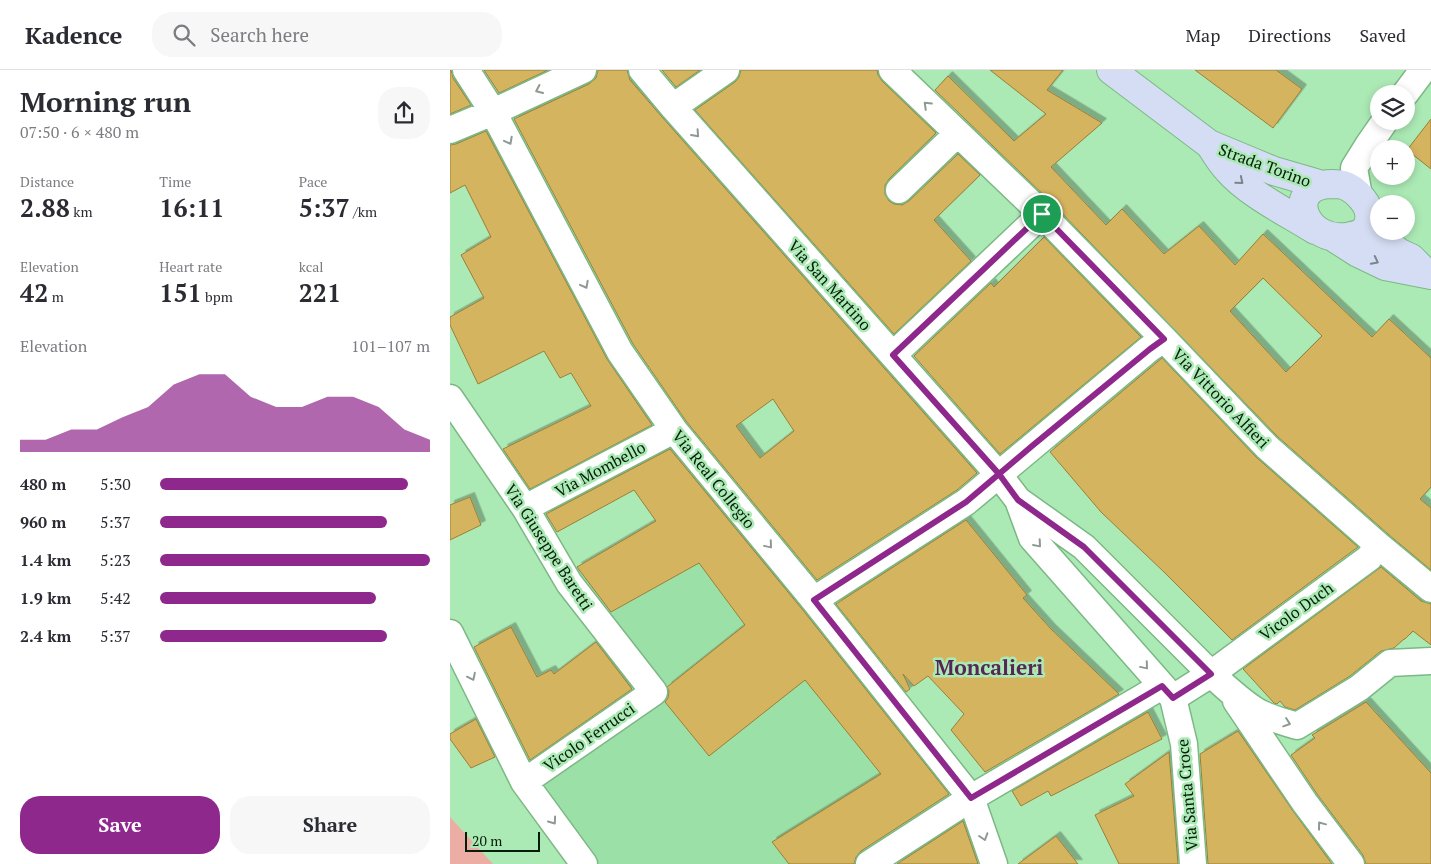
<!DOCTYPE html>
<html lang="en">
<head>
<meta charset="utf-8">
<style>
	:root { --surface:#fff; --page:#f7f7f7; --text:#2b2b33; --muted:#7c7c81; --line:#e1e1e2; --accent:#8f288d }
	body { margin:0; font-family:"PT Serif",serif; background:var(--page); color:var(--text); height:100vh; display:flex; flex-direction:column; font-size:19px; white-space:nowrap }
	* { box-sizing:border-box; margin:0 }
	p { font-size:16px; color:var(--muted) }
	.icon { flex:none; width:28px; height:28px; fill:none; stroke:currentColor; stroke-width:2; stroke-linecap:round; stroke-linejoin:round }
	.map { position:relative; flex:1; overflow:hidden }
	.details { display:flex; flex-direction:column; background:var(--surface); width:450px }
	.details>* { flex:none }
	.buttons { position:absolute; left:920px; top:15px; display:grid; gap:10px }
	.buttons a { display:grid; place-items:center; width:45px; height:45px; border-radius:50%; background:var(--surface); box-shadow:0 2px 8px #0003; font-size:25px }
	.scale { position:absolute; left:15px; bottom:12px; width:75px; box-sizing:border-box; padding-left:5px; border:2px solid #051d0a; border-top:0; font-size:14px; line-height:18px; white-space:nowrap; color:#051d0a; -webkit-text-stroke:4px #aceab5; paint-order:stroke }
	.pin { position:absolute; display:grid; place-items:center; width:42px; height:42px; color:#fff; margin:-21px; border:2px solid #fff; border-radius:50%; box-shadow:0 1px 5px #0007 }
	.round { display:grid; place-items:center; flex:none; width:52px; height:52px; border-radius:20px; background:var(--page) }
	.overview { display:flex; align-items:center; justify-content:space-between; height:85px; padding:0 20px }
	h1 { font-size:28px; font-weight:700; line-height:38px }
	.figures { display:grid; grid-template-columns:repeat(3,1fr); gap:8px; height:85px; padding:5px 20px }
	.figures div { display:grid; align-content:center }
	.figures b { font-size:25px; font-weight:700 }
	.figures small { font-size:14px; font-weight:400 }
	.figures p { font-size:14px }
	.chart { height:140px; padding:10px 20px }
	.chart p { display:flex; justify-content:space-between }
	.chart svg { width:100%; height:90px; margin-top:5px; fill:var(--accent); opacity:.7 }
	.action { display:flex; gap:10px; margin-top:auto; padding:10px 20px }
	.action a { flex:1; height:58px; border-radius:20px; background:var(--accent); color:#fff; font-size:20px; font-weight:700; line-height:58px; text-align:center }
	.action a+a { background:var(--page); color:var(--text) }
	ul { padding:0 20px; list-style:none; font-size:16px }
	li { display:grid; grid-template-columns:80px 60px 1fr; align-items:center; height:38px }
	li i { height:12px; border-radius:6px; background:var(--accent) }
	header { display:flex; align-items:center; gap:30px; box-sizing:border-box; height:70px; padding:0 25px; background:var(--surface); border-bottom:1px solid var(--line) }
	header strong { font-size:24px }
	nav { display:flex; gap:28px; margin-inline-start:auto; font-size:18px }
	.search { width:350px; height:45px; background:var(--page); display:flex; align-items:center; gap:12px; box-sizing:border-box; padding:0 18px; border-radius:20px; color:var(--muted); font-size:19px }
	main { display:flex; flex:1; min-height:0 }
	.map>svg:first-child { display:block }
</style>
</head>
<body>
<header>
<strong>Kadence</strong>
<div class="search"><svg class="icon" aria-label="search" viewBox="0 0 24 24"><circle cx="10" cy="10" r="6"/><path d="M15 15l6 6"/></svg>Search here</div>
<nav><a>Map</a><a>Directions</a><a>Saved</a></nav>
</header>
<main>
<section class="details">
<div class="overview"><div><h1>Morning run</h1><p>07:50 · 6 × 480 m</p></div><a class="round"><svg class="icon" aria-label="share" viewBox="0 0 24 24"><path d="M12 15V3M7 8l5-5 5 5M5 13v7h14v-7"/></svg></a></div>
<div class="figures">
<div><p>Distance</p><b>2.88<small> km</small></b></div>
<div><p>Time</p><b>16:11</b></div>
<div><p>Pace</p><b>5:37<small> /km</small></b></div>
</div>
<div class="figures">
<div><p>Elevation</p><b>42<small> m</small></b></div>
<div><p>Heart rate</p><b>151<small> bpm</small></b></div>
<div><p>kcal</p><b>221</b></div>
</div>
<div class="chart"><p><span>Elevation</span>101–107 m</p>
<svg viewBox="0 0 160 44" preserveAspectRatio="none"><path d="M0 44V38L10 38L20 33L30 33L40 27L50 22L60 11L70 6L80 6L90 17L100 22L110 22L120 17L130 17L140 22L150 33L160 38V44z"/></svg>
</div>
<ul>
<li><b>480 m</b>5:30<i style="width:92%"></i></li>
<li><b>960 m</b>5:37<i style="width:84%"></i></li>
<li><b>1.4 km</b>5:23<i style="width:100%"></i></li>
<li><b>1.9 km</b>5:42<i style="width:80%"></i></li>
<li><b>2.4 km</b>5:37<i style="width:84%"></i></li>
</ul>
<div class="action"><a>Save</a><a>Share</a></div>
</section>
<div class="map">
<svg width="981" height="794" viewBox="0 0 981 794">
	<defs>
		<filter id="shadow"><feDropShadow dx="4.5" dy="-4.5" stdDeviation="0" flood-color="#0004"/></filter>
	</defs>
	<rect width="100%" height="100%" fill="#aceab5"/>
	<path fill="#9be0a6" d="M259,420L504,730L413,794H146L84,713L208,624L121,501Z"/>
	<path fill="#ecaea4" d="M0,747L43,794H0Z"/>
	<path fill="#d5b461" stroke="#9a7f37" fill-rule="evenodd" filter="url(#shadow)" d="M0,0H1L3,8L21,35L0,44Z
		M34,0H98L49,23Z
		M148,0H177L180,10L212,47L527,403L507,420L367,510L236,351L183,274L64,49L139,14L146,8ZM323,329L344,361L310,388L286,356Z
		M212,0H250L226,17Z
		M291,0H427L428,5L432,11L486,63L439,109L435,115V124L439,131L444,134L452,135L459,131L508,84L530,105L484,150L521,191L444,264L245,40L285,12L289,7Z
		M540,0H613L597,20L652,53L601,97L656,155L672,139L714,184L749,156L785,195L813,164L922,267L939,249L981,288V417L970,429L981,438V500L938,464L827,366L603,134L485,20L498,6L564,71L596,44ZM813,208L872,266L836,302L780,241Z
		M745,0H826L852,19L823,58Z
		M981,49V99L957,80Z
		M36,61L157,289L202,355L80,419L53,379L141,336L121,303L110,308L94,281L28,314L0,255V247L34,228L11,185L41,167L15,115L0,123V75L6,74Z
		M594,167L691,267L550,384L464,286L541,213L544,217Z
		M712,288L806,387L908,477L782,570L715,503L651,442L600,382Z
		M220,379L352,539L499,724L411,781L406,787L404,794H339L322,772L431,704L355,610L259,686L215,632L218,628L219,621L217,617L295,555L249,493L161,542L127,497L206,451L184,420L107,462L96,444Z
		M20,427L31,455L0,470V435Z
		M516,450L577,525L573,528L601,559L669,624L535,702L501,660L514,644L478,606L464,616L453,604L460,619L456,622L386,534Z
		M931,497L971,531L981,534V575L963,561L955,569H954L944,578L931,581L900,606L845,640L835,637L830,631L827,634L824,633L793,599Z
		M61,557L87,607L101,600L104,604L146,572L182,619L80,690L24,577Z
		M916,632L981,703V794H916L913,785L867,724L841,685L865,668L862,665Z
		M698,642L712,669L601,726L598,721L571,736L562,721Z
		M26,649L45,687L21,698L0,669V664Z
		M788,661L843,741L882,794H758L750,684Z
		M719,682L728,794H669L645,745L684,726L675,714Z
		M513,751L528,794H447Z
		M606,766L628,794H568Z"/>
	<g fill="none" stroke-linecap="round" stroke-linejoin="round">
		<defs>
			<path id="street" d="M16,0L43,42L170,282L224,360L364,530L521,728L544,794
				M192,0L223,37L549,405L568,430L582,468L723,628L734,674L743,794
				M442,0L592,144L714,269L817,377L928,475L981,519
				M955,24L973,0
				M223,37L276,0
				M0,60L43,42L133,0
				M449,120L507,64
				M909,126L904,98L919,74L935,51
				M443,285L592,144
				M0,328L75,438L119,513L204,622L74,712
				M568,430L634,477L761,604C776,617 793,634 810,643C822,649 835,652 847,656L909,618L940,593L981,591
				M75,438L224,360
				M364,530L516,432L699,279L714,269
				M0,563L74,712L134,794
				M723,628L761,604L919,488L928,475
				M786,631L855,733L901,794
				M419,794L521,728L712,616"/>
			<path id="secondary" d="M661,0L759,74L824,101L872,115
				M760,75C766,84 771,93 778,100C799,124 838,143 865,160
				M882,114C885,114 890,114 893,115C906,119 922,136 919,150C917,161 911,164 901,166C855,177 831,115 882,114Z
				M920,146L928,164L948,182L961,188L973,200
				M883,167L908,183L935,196L981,205"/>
		</defs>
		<use href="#street" stroke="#7cb885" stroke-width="29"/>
		<use href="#secondary" stroke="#7cb885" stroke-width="30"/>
		<use href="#street" stroke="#fff" stroke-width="26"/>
		<use href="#secondary" stroke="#d5ddf4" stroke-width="28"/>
	</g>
	<defs><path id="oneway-chevron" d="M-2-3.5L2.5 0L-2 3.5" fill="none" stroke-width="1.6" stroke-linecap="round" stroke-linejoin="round" transform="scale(1.25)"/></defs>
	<g stroke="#8e9991">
		<use href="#oneway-chevron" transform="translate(89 20) rotate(155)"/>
		<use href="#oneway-chevron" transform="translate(477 35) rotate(-136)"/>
		<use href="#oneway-chevron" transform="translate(246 64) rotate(48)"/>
		<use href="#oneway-chevron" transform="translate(59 71) rotate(62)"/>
		<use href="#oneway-chevron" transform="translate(135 215) rotate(62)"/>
		<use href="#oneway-chevron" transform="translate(588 474) rotate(49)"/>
		<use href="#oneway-chevron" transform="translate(319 475) rotate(50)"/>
		<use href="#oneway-chevron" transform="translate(695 596) rotate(50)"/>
		<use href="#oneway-chevron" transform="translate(22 607) rotate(64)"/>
		<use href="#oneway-chevron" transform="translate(837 653) rotate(19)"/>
		<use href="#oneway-chevron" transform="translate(103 751) rotate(54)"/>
		<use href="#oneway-chevron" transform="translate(871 755) rotate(-127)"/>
		<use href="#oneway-chevron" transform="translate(534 767) rotate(72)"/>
	</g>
	<g stroke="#77878b">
		<use href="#oneway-chevron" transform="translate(790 111) rotate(40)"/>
		<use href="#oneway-chevron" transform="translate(925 191) rotate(27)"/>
	</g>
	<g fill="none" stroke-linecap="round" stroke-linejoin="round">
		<defs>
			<path id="route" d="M592,144L443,285L549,404L516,432L364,530L521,728L712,616L723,628L761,604L634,477L568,430L549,404L582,376L700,279L714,269L592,144"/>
		</defs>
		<use href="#route" stroke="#fff" stroke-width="10"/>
		<use href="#route" stroke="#8f288d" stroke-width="6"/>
	</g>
	<g text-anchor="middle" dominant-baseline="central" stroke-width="5" stroke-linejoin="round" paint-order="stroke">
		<g font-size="16" fill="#051d0a" stroke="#aceab5">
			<text transform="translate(815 95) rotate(20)">Strada Torino</text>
			<text transform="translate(380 215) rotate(48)">Via San Martino</text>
			<text transform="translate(771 328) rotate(46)">Via Vittorio Alfieri</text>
			<text transform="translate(150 399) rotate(-28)">Via Mombello</text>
			<text transform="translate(264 409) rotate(51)">Via Real Collegio</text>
			<text transform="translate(99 477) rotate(57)">Via Giuseppe Baretti</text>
			<text transform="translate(846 541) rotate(-36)">Vicolo Duch</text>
			<text transform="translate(139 667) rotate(-35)">Vicolo Ferrucci</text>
			<text transform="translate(737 725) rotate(-95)">Via Santa Croce</text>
		</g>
		<g font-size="21" font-weight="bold" fill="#572556" stroke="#aceab5">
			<text x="539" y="597">Moncalieri</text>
		</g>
	</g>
</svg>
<div class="buttons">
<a><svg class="icon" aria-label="layers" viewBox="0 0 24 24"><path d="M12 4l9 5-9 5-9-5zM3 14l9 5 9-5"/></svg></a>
<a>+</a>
<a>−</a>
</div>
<div class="scale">20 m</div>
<div class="pin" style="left:592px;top:144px;background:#1e9e55"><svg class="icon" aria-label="arrive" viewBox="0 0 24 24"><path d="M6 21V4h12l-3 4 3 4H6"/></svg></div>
</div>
</main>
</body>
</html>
